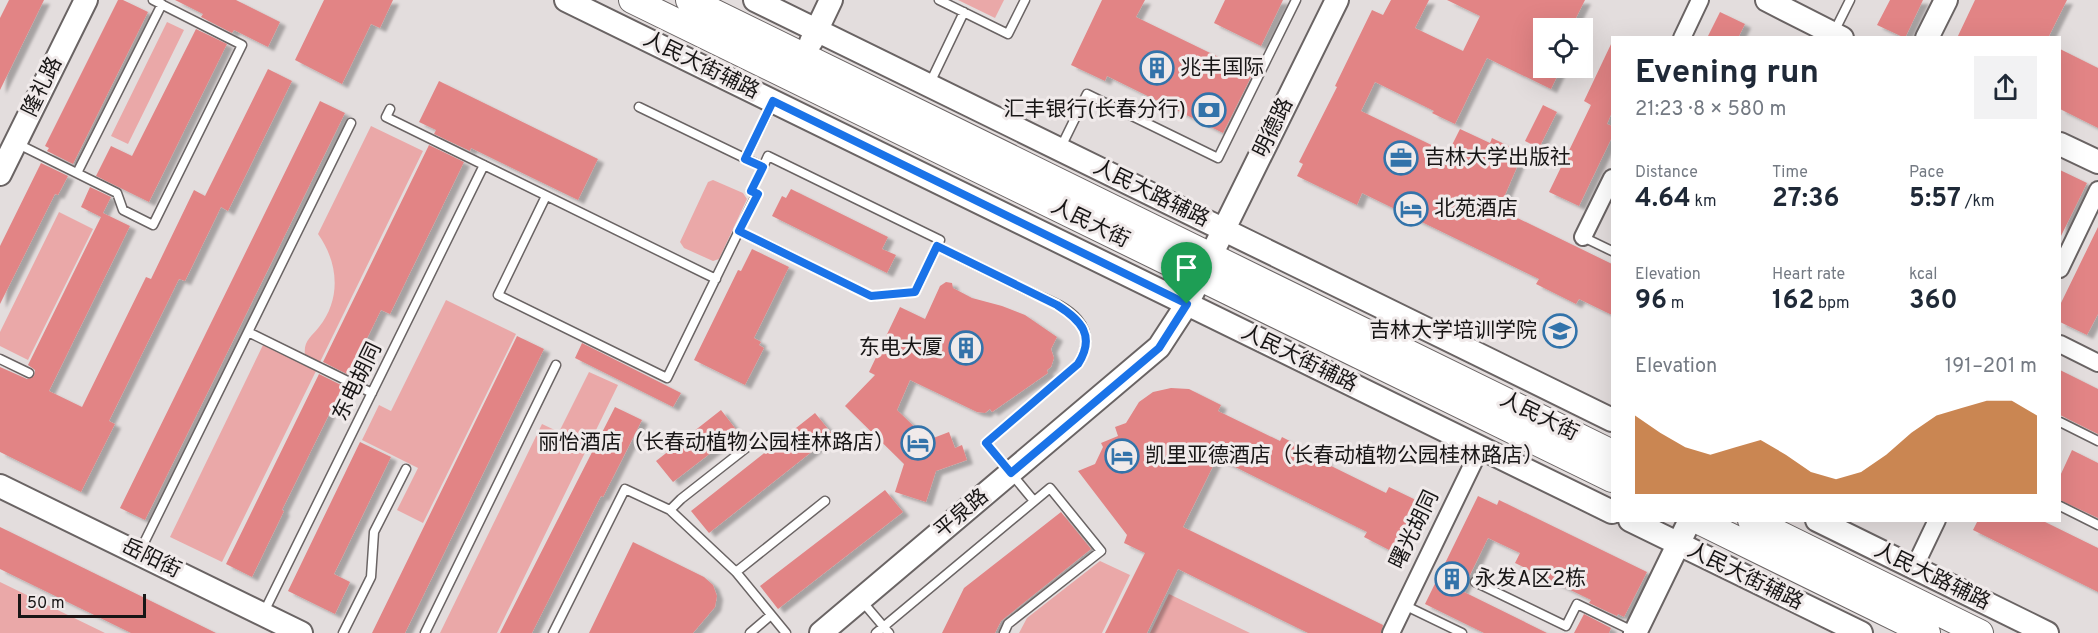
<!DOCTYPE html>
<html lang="en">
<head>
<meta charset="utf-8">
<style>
	:root { --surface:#fff; --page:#f2f2f3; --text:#1f2937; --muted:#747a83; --accent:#b45309 }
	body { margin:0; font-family:Overpass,"Noto Sans SC",sans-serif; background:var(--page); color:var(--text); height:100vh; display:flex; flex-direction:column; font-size:22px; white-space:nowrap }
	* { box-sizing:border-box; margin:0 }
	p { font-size:20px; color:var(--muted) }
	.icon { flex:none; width:33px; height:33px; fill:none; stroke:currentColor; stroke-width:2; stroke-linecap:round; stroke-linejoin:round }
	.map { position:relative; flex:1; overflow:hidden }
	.drawer { position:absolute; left:1611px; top:36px; width:450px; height:486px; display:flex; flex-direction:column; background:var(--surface); border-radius:0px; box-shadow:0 6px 24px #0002 }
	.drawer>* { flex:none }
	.fabs { position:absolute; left:1533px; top:18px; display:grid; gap:12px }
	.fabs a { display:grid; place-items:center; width:60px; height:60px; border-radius:0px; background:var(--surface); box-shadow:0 6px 24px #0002; font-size:30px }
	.scale { position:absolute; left:18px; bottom:15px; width:128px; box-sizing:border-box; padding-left:6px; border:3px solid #181616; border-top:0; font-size:16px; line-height:21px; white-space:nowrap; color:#181616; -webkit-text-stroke:4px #f0eaea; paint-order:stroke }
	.pin { position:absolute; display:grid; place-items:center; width:51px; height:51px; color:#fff; margin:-62px -26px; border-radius:50% 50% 50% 0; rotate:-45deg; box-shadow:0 0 6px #0007 }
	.pin .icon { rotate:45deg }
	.round { display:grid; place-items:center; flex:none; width:63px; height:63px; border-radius:0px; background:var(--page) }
	.headline { display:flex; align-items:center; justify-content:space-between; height:102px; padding:0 24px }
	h1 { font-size:33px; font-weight:700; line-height:45px }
	.metrics { display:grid; grid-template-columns:repeat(3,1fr); gap:9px; height:102px; padding:6px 24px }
	.metrics div { display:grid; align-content:center }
	.metrics b { font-size:26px; font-weight:700 }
	.metrics small { font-size:16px; font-weight:400 }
	.metrics p { font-size:16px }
	.chart { height:168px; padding:12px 24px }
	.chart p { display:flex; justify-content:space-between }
	.chart svg { width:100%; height:108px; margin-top:6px; fill:var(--accent); opacity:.7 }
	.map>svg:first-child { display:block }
</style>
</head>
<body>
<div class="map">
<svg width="2098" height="633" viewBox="0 0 2098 633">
	<defs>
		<filter id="shadow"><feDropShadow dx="6" dy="4" stdDeviation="1.5" flood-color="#0004"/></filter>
	</defs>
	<rect width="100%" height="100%" fill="#e3dddd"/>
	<path fill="#eaa8a8" d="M958,0H1004L995,18Z
		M167,22L184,30L128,144L111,136Z
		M371,126L423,151L320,362L305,355C303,341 312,336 319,327C342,298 338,262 318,234Z
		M713,180L743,193L747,199L719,259L713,261L684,248L680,242L708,182Z
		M59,212L93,229L28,360L0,346V332Z
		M446,300L516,334L423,523L397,510L418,468L362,440L379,405L391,411Z
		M263,345L316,371L222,562L170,537Z
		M589,372L618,385L497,633H440L542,424L559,432Z
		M1100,561L1130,575L1102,633H1019L1027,618Z
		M0,582L105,633H0Z
		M1169,594L1250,633H1150Z"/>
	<path fill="#e28485" filter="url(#shadow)" d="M9,0H44L0,90V18Z
		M118,0H123L148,12L73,164L47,151L49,148L45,146Z
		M175,0H236L280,22L268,47L234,30L232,33L201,17L203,14Z
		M324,0H393L380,28L371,24L342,84L295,60Z
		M1102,0H1145L1136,17L1237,66L1235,70L1251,77L1223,133L1107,76L1105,81L1071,65Z
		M1225,0H1283L1261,46L1214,23Z
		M1391,0H1429L1415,28L1463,51L1480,16L1447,0H1585L1571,28H1544V68H1561L1551,89L1487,58L1455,124L1432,113L1434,111L1375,82L1361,111L1448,153L1460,129L1490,143L1492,138L1523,153L1499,209L1612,264V315L1579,299L1576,304L1536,284L1539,279L1362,193L1357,205L1297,176L1303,164L1299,162L1337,87L1335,86L1372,10L1383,15Z
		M1890,0H1923L1905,38L1877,25Z
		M1975,0H2067L2048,38H1957Z
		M1720,12L1745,24L1738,38H1707Z
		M196,29L227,44L149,202L96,176L111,146L132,156Z
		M1612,42V112L1607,124L1612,126V137L1579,206L1549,192L1591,105L1584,101Z
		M2060,49L2098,68V128L2060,109Z
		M268,69L292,81L228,211L221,207L185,281L179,279L109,421L115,424L81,492L0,452V367L27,379L34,376L35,370L28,365L101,217L81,207L90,187L111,197L103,213L130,226L49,391L82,407L146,277L151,279L194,190L205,196Z
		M439,81L598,159L578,200L471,148L470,151L434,134L436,130L419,122Z
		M320,101L345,113L145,520L120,508Z
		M1543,105L1557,112L1539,148L1525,141Z
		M429,145L464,162L390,314L381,310L349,375L323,362Z
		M41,163L68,176L58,195L55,194L0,304V246Z
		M2060,170L2087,183L2060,238Z
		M791,189L888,237L882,249L896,255L887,273L772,216L782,196L786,198Z
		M2098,227V314L2087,335L2060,322V305Z
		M752,249L789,267L754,338L761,342L759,345L764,348L745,385L694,360L738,270L741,271Z
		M946,282L952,283L953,288L972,298L1002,306L1025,315L1057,337L1051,349L1054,358L1051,367L1047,370L1048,373L992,412L990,409L985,413L977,412L910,380L897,410L928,440L949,432L955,448L962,445L967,460L936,471L926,502L895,492L904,464L845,406L875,375L869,372L900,307L925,319L940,286Z
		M517,336L544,349L405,633H372Z
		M582,343L681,393L673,407L575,358Z
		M2060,370L2098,389V434L2060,415Z
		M319,374L343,386L282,510L284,511L252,577L226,564Z
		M1171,388L1189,389L1221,405L1218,411L1280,441L1282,437L1327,460L1325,463L1386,493L1389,487L1418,501L1393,552L1364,537L1367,532L1217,458L1183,527L1383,625L1381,633H1308L1178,569L1147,633H1105L1145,553L1124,543L1127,535L1078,471L1095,464L1103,447L1101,443L1118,436L1115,427L1126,423L1139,402L1153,392Z
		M615,407L642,420L603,497L601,496L532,633H500Z
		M721,410L738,432L673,482L656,461Z
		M815,413L833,435L709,533L691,511Z
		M360,442L391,457L334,574L350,582L335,614L288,591Z
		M2072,450L2098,463V518L2060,500V476Z
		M885,490L903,512L778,609L760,586Z
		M1478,496L1497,505L1499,500L1647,572L1624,617L1618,614L1617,616L1589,603L1591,600L1515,563L1520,553L1488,538L1462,591L1547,633H1484L1425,604Z
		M1061,512L1091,549L1001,621L995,633H942L964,588Z
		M1978,520H2041L2098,548V592L1973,530Z
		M0,527L155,603L216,633H131L0,569Z
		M633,542L704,577L713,585L717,596L715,607L693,633H589Z
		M1584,614L1611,628L1609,633H1574Z"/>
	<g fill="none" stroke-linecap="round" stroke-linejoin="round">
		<defs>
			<path id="lane" d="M939,0L1008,34L1025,0
				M1834,32L1850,0
				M929,85L964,12
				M639,107L763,167L768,156L940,240L937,246C967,261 996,275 1026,290C1043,298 1066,305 1078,320C1090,334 1087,350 1078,364L986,443L1034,501
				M390,109L386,117L716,279
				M16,143L117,193L123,210L153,225L242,45L153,0
				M1060,149L1087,94L1218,158L1296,0
				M745,159L773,102
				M77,173L162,4
				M546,196L498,295L667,378L757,194L751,191L763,167
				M739,231L871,296L915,292L937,246
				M1583,237L1612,251
				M248,332L372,393
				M0,359L29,373
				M2060,422L2098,441
				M2060,506L2098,525
				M670,510L681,499L746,448
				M139,553L351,123
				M736,572L825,501
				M1475,582L1566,626L1577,604L1635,632
				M861,600L889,633
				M1404,605L1462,633
				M263,614L484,165
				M343,633L371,577L374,532L406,469
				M425,633L556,365
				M553,633L625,489L670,510L736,572L786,633
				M750,633L771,615
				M876,633L1050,488L1101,551L1008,624L1004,633"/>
			<path id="street" d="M1682,38L1700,0
				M1583,237L1612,178
				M2060,269L2098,190
				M2060,344L2098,363
				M1914,568L1937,520
				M1391,633L1481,447"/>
			<path id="secondary" d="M566,0L1612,512
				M755,0L1612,420
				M1767,0L1842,38
				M1927,38L1946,0
				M811,42L831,0
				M2060,144L2098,162
				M0,174L86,0
				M0,486L301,633
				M1630,520L1861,633
				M1817,520L2047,633
				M821,633L1159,347L1187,304L1337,0
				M1635,633L1690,520"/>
			<path id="primary" d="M632,0L1612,479
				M689,0L1612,453
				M1697,520L1927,633
				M1751,520L1980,633"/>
		</defs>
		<use href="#lane" stroke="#6a6464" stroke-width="11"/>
		<use href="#street" stroke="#6a6464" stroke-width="20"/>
		<use href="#secondary" stroke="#6a6464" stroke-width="26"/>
		<use href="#primary" stroke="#6a6464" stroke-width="28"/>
		<use href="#lane" stroke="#fff" stroke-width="8"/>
		<use href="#street" stroke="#fff" stroke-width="16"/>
		<use href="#secondary" stroke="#fff" stroke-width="22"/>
		<use href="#primary" stroke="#fff" stroke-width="26"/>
	</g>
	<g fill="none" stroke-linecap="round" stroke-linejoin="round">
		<defs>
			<path id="route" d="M773,101L1187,304L1159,348L1011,473L986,443L1078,364C1096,336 1081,320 1057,305L937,246L915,292L871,296L739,231L758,194L751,191L763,167L745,159Z"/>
		</defs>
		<use href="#route" stroke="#fff" stroke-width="12"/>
		<use href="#route" stroke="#1a73e8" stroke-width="8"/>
	</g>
	<defs>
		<symbol id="building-ring" viewBox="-11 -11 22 22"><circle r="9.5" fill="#f0eaea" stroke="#3373aa" stroke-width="1.5"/><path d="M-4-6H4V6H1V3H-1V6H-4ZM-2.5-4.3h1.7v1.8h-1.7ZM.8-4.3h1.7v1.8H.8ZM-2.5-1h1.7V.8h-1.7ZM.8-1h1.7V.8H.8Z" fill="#3373aa"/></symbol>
		<symbol id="bank-ring" viewBox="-11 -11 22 22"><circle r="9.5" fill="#f0eaea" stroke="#3373aa" stroke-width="1.5"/><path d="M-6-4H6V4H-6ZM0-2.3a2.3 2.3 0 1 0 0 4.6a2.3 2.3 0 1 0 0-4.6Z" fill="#3373aa"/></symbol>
		<symbol id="office-ring" viewBox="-11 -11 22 22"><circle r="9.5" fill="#f0eaea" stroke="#3373aa" stroke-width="1.5"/><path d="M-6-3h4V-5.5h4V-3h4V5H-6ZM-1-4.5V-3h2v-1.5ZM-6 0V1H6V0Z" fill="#3373aa"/></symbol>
		<symbol id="hotel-ring" viewBox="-11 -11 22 22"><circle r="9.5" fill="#f0eaea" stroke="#3373aa" stroke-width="1.5"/><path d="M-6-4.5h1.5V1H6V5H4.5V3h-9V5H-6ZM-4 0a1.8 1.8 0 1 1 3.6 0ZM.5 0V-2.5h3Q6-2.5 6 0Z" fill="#3373aa"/></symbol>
		<symbol id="university-ring" viewBox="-11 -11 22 22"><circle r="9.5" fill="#f0eaea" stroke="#3373aa" stroke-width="1.5"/><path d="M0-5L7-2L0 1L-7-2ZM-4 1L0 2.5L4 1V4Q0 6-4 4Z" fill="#3373aa"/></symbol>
	</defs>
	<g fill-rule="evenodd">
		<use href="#building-ring" x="1138" y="49" width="38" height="38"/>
		<use href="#bank-ring" x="1190" y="91" width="38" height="38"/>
		<use href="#office-ring" x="1382" y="139" width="38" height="38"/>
		<use href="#hotel-ring" x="1392" y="190" width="38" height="38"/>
		<use href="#university-ring" x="1541" y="312" width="38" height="38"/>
		<use href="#building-ring" x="947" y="329" width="38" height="38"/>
		<use href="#hotel-ring" x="899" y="424" width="38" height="38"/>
		<use href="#hotel-ring" x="1103" y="437" width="38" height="38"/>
		<use href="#building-ring" x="1433" y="560" width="38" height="38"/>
	</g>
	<g text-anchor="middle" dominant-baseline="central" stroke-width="6" stroke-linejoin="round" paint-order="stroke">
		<g font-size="21" fill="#181616" stroke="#f0eaea">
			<text transform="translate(701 66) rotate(26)">人民大街辅路</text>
			<text transform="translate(43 87) rotate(-64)">隆礼路</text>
			<text transform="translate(1274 128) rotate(-64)">明德路</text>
			<text transform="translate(1151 194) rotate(26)">人民大路辅路</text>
			<text transform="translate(1090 224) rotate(26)">人民大街</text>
			<text transform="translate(1299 359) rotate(26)">人民大街辅路</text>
			<text transform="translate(358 382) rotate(-64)">东电胡同</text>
			<text transform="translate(1539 417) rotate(26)">人民大街</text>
			<text transform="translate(962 514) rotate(-40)">平泉路</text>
			<text transform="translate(1415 530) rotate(-64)">曙光胡同</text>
			<text transform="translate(151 559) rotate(26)">岳阳街</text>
			<text transform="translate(1745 577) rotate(26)">人民大街辅路</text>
			<text transform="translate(1932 577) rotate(26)">人民大路辅路</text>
		</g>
		<g font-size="21" fill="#181616" stroke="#f0eaea" text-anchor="start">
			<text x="1180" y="68">兆丰国际</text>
			<text x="1186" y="110" text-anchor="end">汇丰银行(长春分行)</text>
			<text x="1424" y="158">吉林大学出版社</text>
			<text x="1434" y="209">北苑酒店</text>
			<text x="1537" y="331" text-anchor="end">吉林大学培训学院</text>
			<text x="943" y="348" text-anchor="end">东电大厦</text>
			<text x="895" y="443" text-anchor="end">丽怡酒店（长春动植物公园桂林路店）</text>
			<text x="1145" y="456">凯里亚德酒店（长春动植物公园桂林路店）</text>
			<text x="1475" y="579">永发A区2栋</text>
		</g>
	</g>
</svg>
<div class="fabs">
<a><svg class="icon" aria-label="locate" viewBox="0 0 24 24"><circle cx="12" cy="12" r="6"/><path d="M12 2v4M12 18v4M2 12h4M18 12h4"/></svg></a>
</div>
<div class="scale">50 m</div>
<div class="pin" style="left:1187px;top:304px;background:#1e9e55"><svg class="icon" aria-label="arrive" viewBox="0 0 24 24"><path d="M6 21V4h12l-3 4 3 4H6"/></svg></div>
<section class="drawer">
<div class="headline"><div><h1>Evening run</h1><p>21:23 · 8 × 580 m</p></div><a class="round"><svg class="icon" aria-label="share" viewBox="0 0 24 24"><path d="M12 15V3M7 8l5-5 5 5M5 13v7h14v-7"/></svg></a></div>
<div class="metrics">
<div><p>Distance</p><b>4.64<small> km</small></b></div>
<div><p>Time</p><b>27:36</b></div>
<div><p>Pace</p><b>5:57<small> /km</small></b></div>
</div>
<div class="metrics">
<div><p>Elevation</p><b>96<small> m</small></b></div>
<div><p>Heart rate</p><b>162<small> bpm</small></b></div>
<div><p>kcal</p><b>360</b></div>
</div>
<div class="chart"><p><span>Elevation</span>191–201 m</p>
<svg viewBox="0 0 160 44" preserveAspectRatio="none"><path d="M0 44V12L10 19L20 25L30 28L40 25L50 22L60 28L70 35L80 38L90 35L100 28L110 19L120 12L130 9L140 6L150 6L160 12V44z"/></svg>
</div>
</section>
</div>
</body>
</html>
